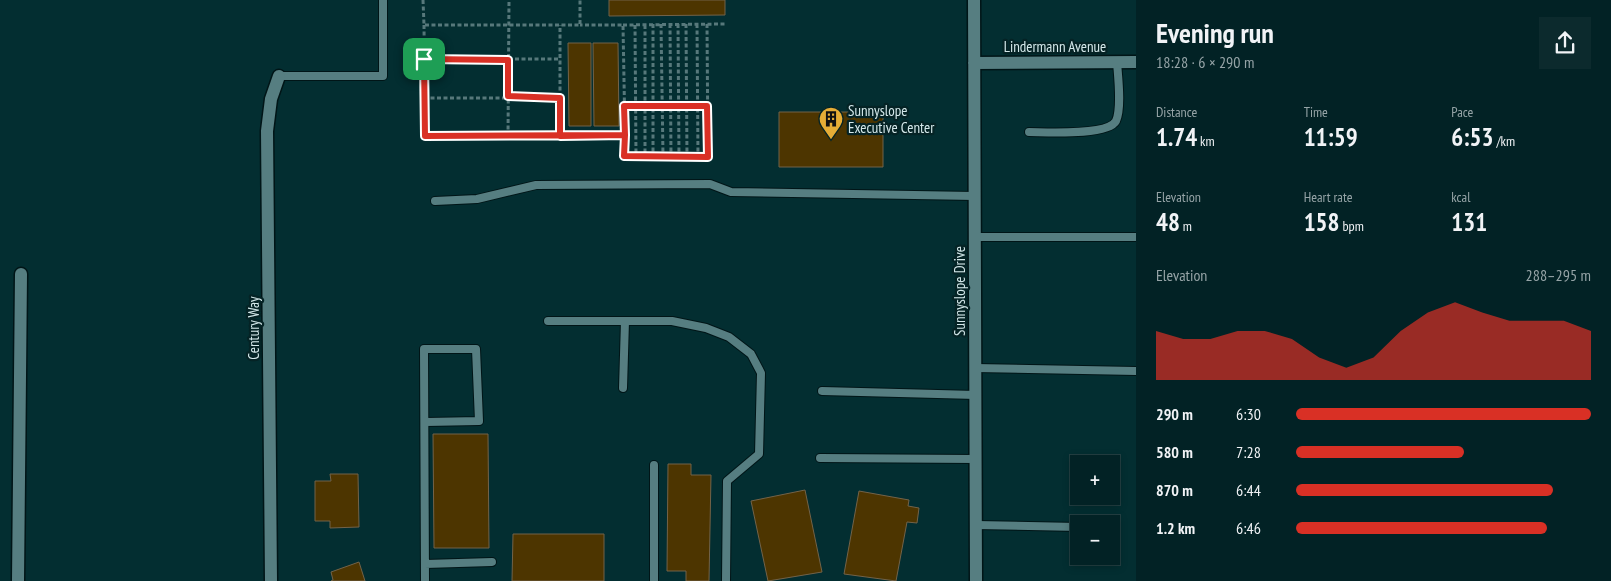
<!DOCTYPE html>
<html lang="en">
<head>
<meta charset="utf-8">
<style>
	:root { --surface:#022225; --page:#0c2a2d; --text:#f1f3f6; --muted:#96a4a7; --line:#233f42; --accent:#d93025 }
	body { margin:0; font-family:"PT Sans Narrow",sans-serif; background:var(--page); color:var(--text); height:100vh; display:flex; flex-direction:column; font-size:19px; white-space:nowrap }
	* { box-sizing:border-box; margin:0 }
	p { font-size:16px; color:var(--muted) }
	.icon { flex:none; width:28px; height:28px; fill:none; stroke:currentColor; stroke-width:2; stroke-linecap:round; stroke-linejoin:round }
	.map { position:relative; flex:1; overflow:hidden }
	.side { display:flex; flex-direction:column; background:var(--surface); width:475px }
	.side>* { flex:none }
	.fabs { position:absolute; left:1070px; top:455px; display:grid; gap:10px }
	.fabs a { display:grid; place-items:center; width:50px; height:50px; border-radius:0px; background:var(--surface); box-shadow:0 2px 8px #0003,0 0 0 1px var(--line); font-size:25px }
	.pin { position:absolute; display:grid; place-items:center; width:42px; height:42px; color:#fff; margin:-21px; border-radius:10px; box-shadow:0 2px 8px #0006 }
	.round { display:grid; place-items:center; flex:none; width:52px; height:52px; border-radius:0px; background:var(--page) }
	.overview { display:flex; align-items:center; justify-content:space-between; height:85px; padding:0 20px }
	h1 { font-size:28px; font-weight:600; line-height:38px }
	.figures { display:grid; grid-template-columns:repeat(3,1fr); gap:8px; height:85px; padding:5px 20px }
	.figures div { display:grid; align-content:center }
	.figures b { font-size:25px; font-weight:600 }
	.figures small { font-size:14px; font-weight:400 }
	.figures p { font-size:14px }
	.chart { height:140px; padding:10px 20px }
	.chart p { display:flex; justify-content:space-between }
	.chart svg { width:100%; height:90px; margin-top:5px; fill:var(--accent); opacity:.7 }
	ul { padding:0 20px; list-style:none; font-size:16px }
	li { display:grid; grid-template-columns:80px 60px 1fr; align-items:center; height:38px }
	li i { height:12px; border-radius:6px; background:var(--accent) }
	main { display:flex; flex:1; min-height:0 }
	.map>svg:first-child { display:block }
</style>
</head>
<body>
<main>
<div class="map">
<svg width="1136" height="581" viewBox="0 0 1136 581">
	<rect width="100%" height="100%" fill="#032e31"/>
	<path fill="#4d3500" stroke="#736349" d="M609,0H725V15L609,16Z
		M568,43H591V126H569Z
		M593,43H618L619,126H594Z
		M779,112H883V167H779Z
		M433,434H488L489,548H434Z
		M668,464H691V475H711L709,581H686V571H667Z
		M330,474H358L359,527L330,528V521H315V481H331Z
		M805,490L822,572L768,581L751,501Z
		M859,491L909,500L908,506L919,508L917,523L907,522L896,581L844,574Z
		M513,534H604V581H512Z
		M359,562L365,581H331L333,580L331,572Z"/>
	<g fill="none" stroke-linecap="round" stroke-linejoin="round">
		<defs>
			<path id="service" d="M279,76H383V0
				M1029,132C1045,132 1108,136 1116,121C1122,108 1118,77 1117,62
				M435,201L477,199L536,185L710,184L731,192L975,196
				M975,237H1136
				M548,321H672L706,328L729,337L751,354L761,373L759,454L727,481L726,581
				M975,368L1136,371
				M623,388L625,321
				M822,391L976,395
				M820,458L976,459
				M654,465V581
				M976,525L1079,527
				M425,564L492,562
				M425,581L424,349H476L479,421L426,422"/>
			<path id="minor" d="M974,0L976,581
				M974,63L1136,62
				M18,581L21,274
				M271,581L267,131L271,99L279,76"/>
		</defs>
		<use href="#service" stroke="#001517" stroke-width="10"/>
		<use href="#minor" stroke="#001517" stroke-width="15"/>
		<path stroke="#57787b" stroke-width="3" stroke-dasharray="4 2.5" stroke-linecap="butt" d="M423,0L424,25H580V0
			M653,24V156
			M661,24L663,156
			M670,24L671,157
			M678,24L679,157
			M686,24L687,157
			M697,24L698,157
			M424,25L425,136L625,135L623,25H580
			M623,25L725,24
			M635,25L636,156
			M645,25V156
			M424,59H560
			M424,98H560
			M624,106H707
			M625,135L624,156L708,157L707,24
			M508,136L509,0
			M560,136V25"/>
		<use href="#service" stroke="#567e81" stroke-width="8"/>
		<use href="#minor" stroke="#567e81" stroke-width="12"/>
	</g>
	<g fill="none" stroke-linecap="round" stroke-linejoin="round">
		<defs>
			<path id="route" d="M424,59L508,60V96L560,98V136L625,135L624,156L708,157L707,106H624L625,135L425,136L424,59"/>
		</defs>
		<use href="#route" stroke="#fff" stroke-width="10"/>
		<use href="#route" stroke="#d93025" stroke-width="6"/>
	</g>
	<defs>
		<symbol id="building-pin" viewBox="-11 -11 22 30"><path d="M0 17L-7.5 6A9.5 9.5 0 1 1 7.5 6Z" fill="#e6ad36" stroke="#052325"/><path d="M-4-6H4V6H1V3H-1V6H-4ZM-2.5-4.3h1.7v1.8h-1.7ZM.8-4.3h1.7v1.8H.8ZM-2.5-1h1.7V.8h-1.7ZM.8-1h1.7V.8H.8Z" fill="#111"/></symbol>
	</defs>
	<g fill-rule="evenodd">
		<use href="#building-pin" x="817" y="105" width="28" height="38"/>
	</g>
	<g text-anchor="middle" dominant-baseline="central" stroke-width="4.5" stroke-linejoin="round" paint-order="stroke">
		<g font-size="15" fill="#d4e8ea" stroke="#052325">
			<text x="1055" y="46">Lindermann Avenue</text>
			<text transform="translate(959 291) rotate(-90)">Sunnyslope Drive</text>
			<text transform="translate(253 328) rotate(-90)">Century Way</text>
		</g>
		<g font-size="15" fill="#d4e8ea" stroke="#052325" text-anchor="start">
			<text x="848" y="110">Sunnyslope<tspan x="848" dy="17">Executive Center</tspan></text>
		</g>
	</g>
</svg>
<div class="fabs">
<a>+</a>
<a>−</a>
</div>
<div class="pin" style="left:424px;top:59px;background:#1e9e55"><svg class="icon" aria-label="arrive" viewBox="0 0 24 24"><path d="M6 21V4h12l-3 4 3 4H6"/></svg></div>
</div>
<section class="side">
<div class="overview"><div><h1>Evening run</h1><p>18:28 · 6 × 290 m</p></div><a class="round"><svg class="icon" aria-label="share" viewBox="0 0 24 24"><path d="M12 15V3M7 8l5-5 5 5M5 13v7h14v-7"/></svg></a></div>
<div class="figures">
<div><p>Distance</p><b>1.74<small> km</small></b></div>
<div><p>Time</p><b>11:59</b></div>
<div><p>Pace</p><b>6:53<small> /km</small></b></div>
</div>
<div class="figures">
<div><p>Elevation</p><b>48<small> m</small></b></div>
<div><p>Heart rate</p><b>158<small> bpm</small></b></div>
<div><p>kcal</p><b>131</b></div>
</div>
<div class="chart"><p><span>Elevation</span>288–295 m</p>
<svg viewBox="0 0 160 44" preserveAspectRatio="none"><path d="M0 44V20L10 24L20 24L30 20L40 20L50 24L60 33L70 38L80 33L90 20L100 11L110 6L120 11L130 15L140 15L150 15L160 20V44z"/></svg>
</div>
<ul>
<li><b>290 m</b>6:30<i style="width:100%"></i></li>
<li><b>580 m</b>7:28<i style="width:57%"></i></li>
<li><b>870 m</b>6:44<i style="width:87%"></i></li>
<li><b>1.2 km</b>6:46<i style="width:85%"></i></li>
</ul>
</section>
</main>
</body>
</html>
